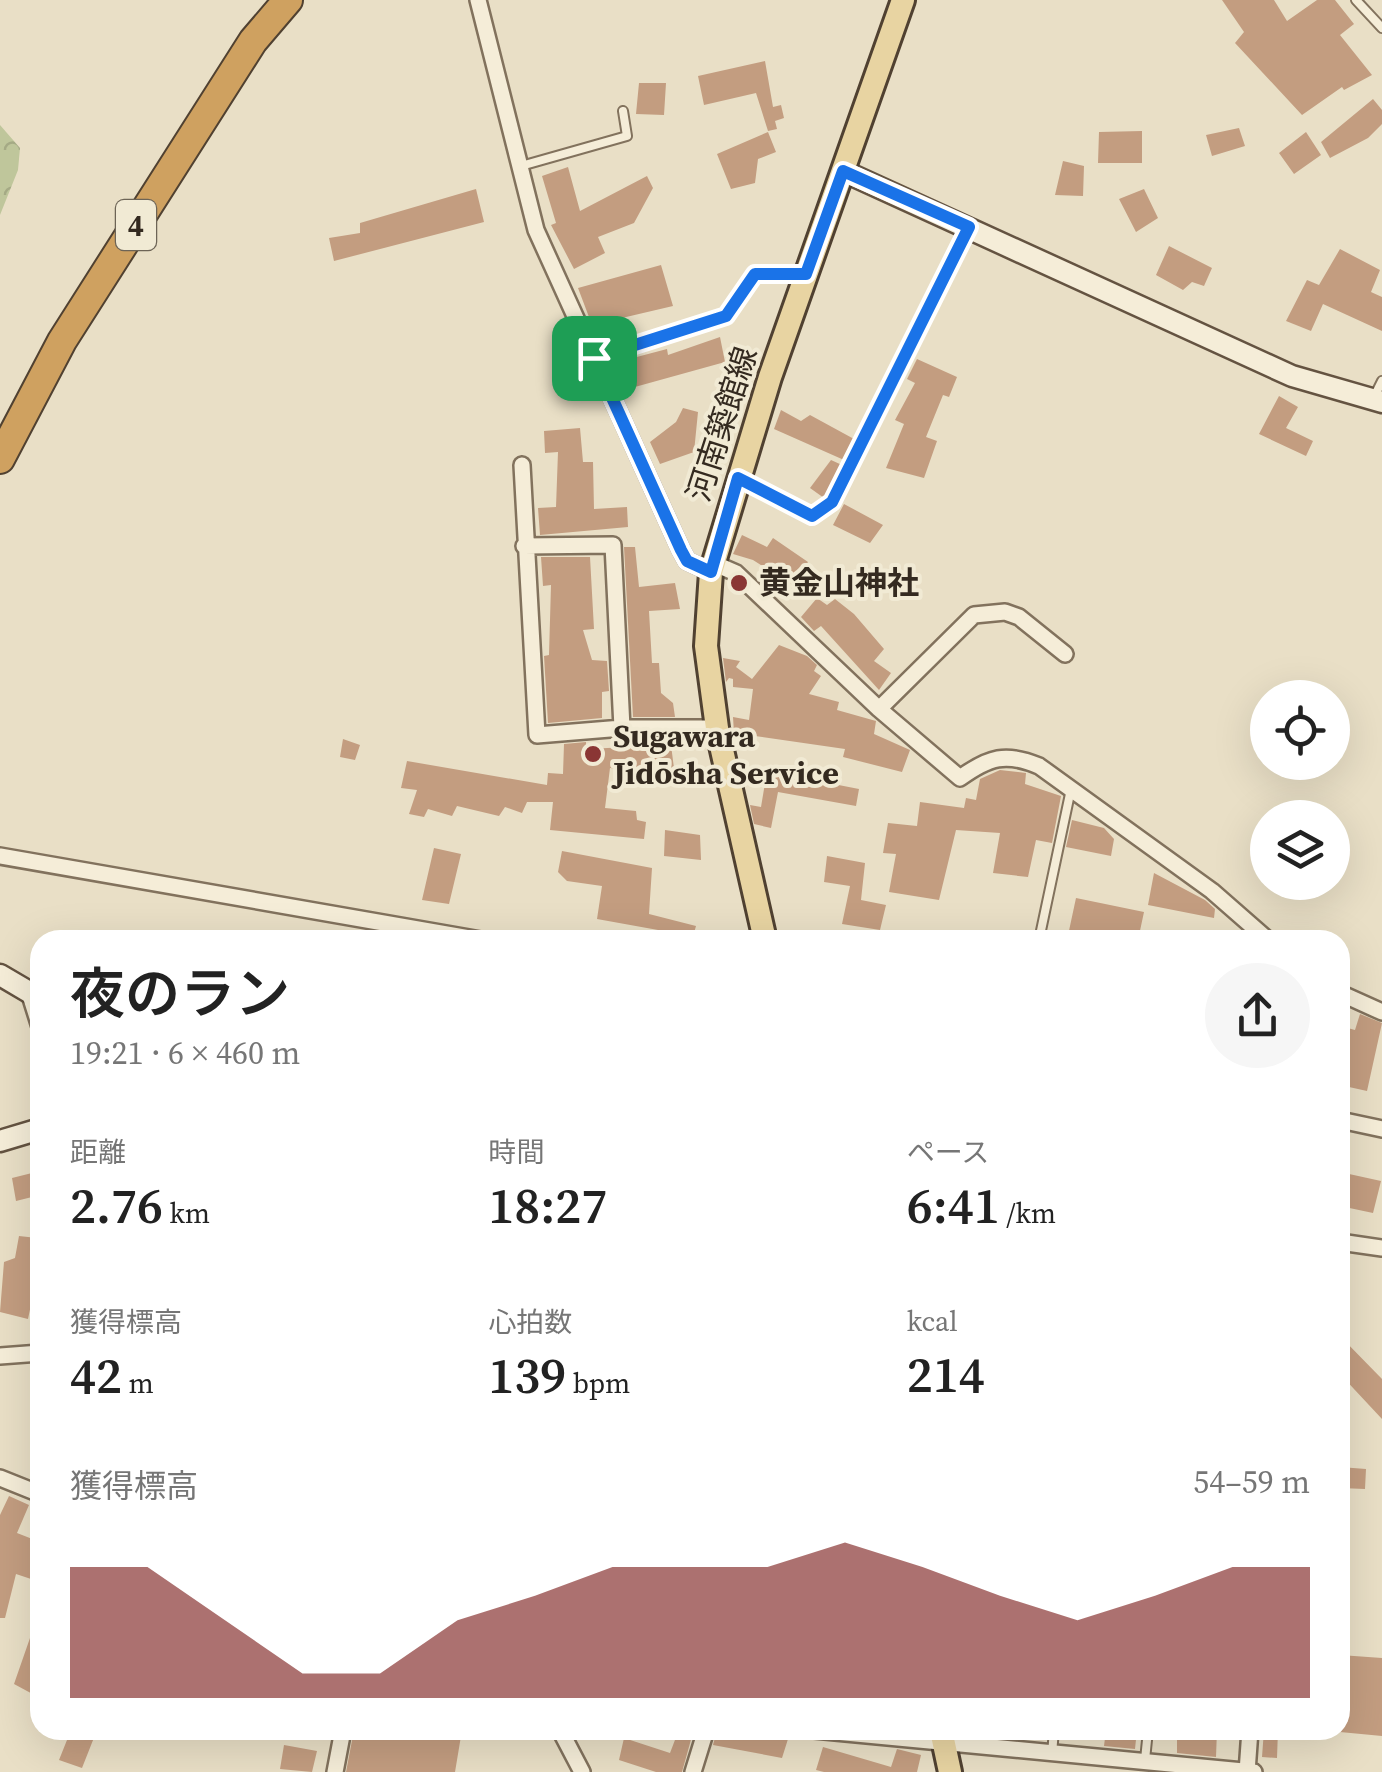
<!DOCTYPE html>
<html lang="ja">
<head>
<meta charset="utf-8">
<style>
	:root { --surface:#fff; --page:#f6f6f6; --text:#222; --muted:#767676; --accent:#8a3634 }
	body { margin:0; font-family:"Source Serif 4","Noto Sans JP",serif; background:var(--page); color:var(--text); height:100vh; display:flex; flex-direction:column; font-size:38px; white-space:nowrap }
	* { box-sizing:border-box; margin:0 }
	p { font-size:32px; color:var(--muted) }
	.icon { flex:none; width:55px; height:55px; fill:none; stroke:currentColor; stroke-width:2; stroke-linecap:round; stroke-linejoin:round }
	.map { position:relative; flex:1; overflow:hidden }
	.drawer { position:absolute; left:30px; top:930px; width:1320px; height:810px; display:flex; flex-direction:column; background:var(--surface); border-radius:30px; box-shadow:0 10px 40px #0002 }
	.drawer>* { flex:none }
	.buttons { position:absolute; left:1250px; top:680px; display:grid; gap:20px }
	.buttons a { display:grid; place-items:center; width:100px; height:100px; border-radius:50%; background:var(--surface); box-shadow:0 10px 40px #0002; font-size:50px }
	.pin { position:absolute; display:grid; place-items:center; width:85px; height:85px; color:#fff; margin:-42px; border-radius:20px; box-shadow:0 5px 15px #0006 }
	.round { display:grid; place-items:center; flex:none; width:105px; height:105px; border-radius:52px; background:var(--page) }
	.summary { display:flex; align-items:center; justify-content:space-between; height:170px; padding:0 40px }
	h1 { font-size:55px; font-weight:600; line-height:75px }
	.figures { display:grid; grid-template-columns:repeat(3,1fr); gap:15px; height:170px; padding:10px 40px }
	.figures div { display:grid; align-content:center }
	.figures b { font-size:50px; font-weight:600 }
	.figures small { font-size:28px; font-weight:400 }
	.figures p { font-size:28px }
	.chart { height:280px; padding:20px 40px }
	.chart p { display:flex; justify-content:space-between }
	.chart svg { width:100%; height:180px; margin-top:10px; fill:var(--accent); opacity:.7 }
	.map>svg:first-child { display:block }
</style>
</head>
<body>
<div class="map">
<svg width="1382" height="1772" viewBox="0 0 1382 1772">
	<defs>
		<pattern id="forest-crowns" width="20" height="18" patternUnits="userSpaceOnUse" patternTransform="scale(2.5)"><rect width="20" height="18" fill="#bfc69b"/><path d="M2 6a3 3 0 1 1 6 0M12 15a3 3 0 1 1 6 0" fill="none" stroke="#a5aa85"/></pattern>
	</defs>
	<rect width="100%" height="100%" fill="#e9dfc6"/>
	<path fill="url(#forest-crowns)" d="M0,125L20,148L18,170L0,215Z"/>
	<path fill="#c39d80" d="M1222,0H1274L1287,21L1317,0H1335L1354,24L1340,35L1372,75L1344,90L1342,87L1302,115L1235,43L1244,32Z
		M765,61L773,107L781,105L784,118L775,121L777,129L768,131L756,93L704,105L698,76Z
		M639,83H666L664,115L636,114Z
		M1373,99L1382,110V124L1368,138L1330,158L1321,142Z
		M1239,128L1245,146L1212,156L1206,135Z
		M1142,131V163H1098L1099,132Z
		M768,132L776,152L758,159L755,183L731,189L717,154Z
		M1306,132L1321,155L1294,174L1279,153Z
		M1063,161L1084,166L1083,196L1055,195Z
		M568,167L580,211L647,176L653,188L634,223L598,237L605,253L574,269L551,225L556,223L542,176Z
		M476,189L484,222L334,261L329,238L360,233V223Z
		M1144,189L1158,218L1136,232L1119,199Z
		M1169,246L1212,268L1204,286L1192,282L1183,290L1156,275Z
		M1340,249L1380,270L1371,292L1382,297V331L1323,304L1311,331L1286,321L1307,280L1319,285Z
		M661,265L673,306L592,325L578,288Z
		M720,337L725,362L624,390L614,363L667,349L668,355Z
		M917,359L957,377L949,397L943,395L926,437L937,441L924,478L886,468L904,424L895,420L915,383L907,379Z
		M1279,396L1298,407L1286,428L1313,441L1306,456L1259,434Z
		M683,408L698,412L694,452L660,464L650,442L676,422Z
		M781,410L801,421L810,415L854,439L844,460L774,429Z
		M580,428L583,462H593L594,509L627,507L628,527L540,535L538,508L556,507L558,452L545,453L544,431Z
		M831,460L842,465L824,498L810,488Z
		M844,504L883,525L870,543L833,525Z
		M742,535L767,547L773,538L808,562L792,585L753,560L733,554Z
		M624,547H635L639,587L675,583L680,609L649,611L652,663H659L661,693L673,703L675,717H633Z
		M541,557H590L594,629L583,630L592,660L607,661L609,691L602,692V718L548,723L544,656L549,655L551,585L543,586Z
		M817,598L827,605L835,599L854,614L884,649L874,661L891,673L879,690L821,626L814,631L801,617Z
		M779,645L807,656L817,665L814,671L821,676L809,694L839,702L837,710L876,721L874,734L910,750L902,772L843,757L845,749L734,733L733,717L749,720L753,689L733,687V679L729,678L726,682L723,658L740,661L736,667L752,679Z
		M343,739L360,745L355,760L340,757Z
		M586,742V749L671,745L675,776L610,768L605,808L636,811L637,820L646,822L644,839L550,830L553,802H527L522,813L505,807L499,816L457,806L452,816L428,809L424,817L409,814L417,790L401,788L407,761L547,785L548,773L563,774L564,744Z
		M1000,770L1026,773L1025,784L1061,796L1052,843L1036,840L1028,877L993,873L1000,833L956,830L939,900L889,892L896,854L883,853L888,823L917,826L920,802L964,808L966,798L976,800L980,779Z
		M767,771L859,789L856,806L778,792L771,828L754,824L750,805L761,807Z
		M1072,820L1104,828L1114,839L1111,856L1066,847Z
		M665,830L700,835L701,860L664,856Z
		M434,848L461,854L449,904L422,900Z
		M562,851L652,868L649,914L696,926L692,940H668L657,937L658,930L597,919L602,886L567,881L558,872Z
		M827,856L865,863L861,900L886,905L880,930L842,924L850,886L824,882Z
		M1154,873L1205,900L1215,909L1214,918L1148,905Z
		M1076,898L1144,912L1138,940H1067Z
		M1360,1014L1382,1023L1367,1091L1340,1085V1026L1355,1030Z
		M40,1171V1195L16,1201L12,1178Z
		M1340,1172L1381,1181L1373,1213L1340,1206Z
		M19,1236L37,1238L33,1261L39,1267L28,1319L0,1312L4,1262L15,1258Z
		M1340,1336L1382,1379V1419L1340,1374Z
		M1340,1467L1366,1469L1365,1489L1340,1488Z
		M9,1496L29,1505L17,1533L40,1542V1582L16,1574L5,1618H0V1515Z
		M38,1615H40V1698L14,1684Z
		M1340,1655L1382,1658V1736L1340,1732Z
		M71,1730H97L82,1768L59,1760Z
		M354,1730L434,1740L437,1730H462L455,1772H346Z
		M717,1730H740L788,1739L782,1758L713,1745Z
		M1106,1730H1137L1135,1749L1104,1746Z
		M1177,1730H1217L1216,1757L1177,1753Z
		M1264,1730H1278L1277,1758L1262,1757Z
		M678,1732L692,1736L682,1772H656L619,1760L624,1738L670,1753Z
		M284,1745L317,1751L312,1772L280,1769Z
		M823,1747L891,1767L897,1749L921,1755L917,1772H824L816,1770Z"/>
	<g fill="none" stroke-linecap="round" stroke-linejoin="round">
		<defs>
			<path id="lane" d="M1356,0L1382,28
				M521,166L627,136L623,111
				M594,358L726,315L755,274H802
				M1373,399L1382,381
				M742,480L812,516L832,502L968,231
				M1039,940L1071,789
				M1052,1754L1054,1730
				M1145,1760L1148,1730"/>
			<path id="street" d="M478,0L536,230L681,550L687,561L711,572
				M522,465L537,735L622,728H717
				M524,546L613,545L622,728
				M713,563L736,573L879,709L960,778C989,757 1006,752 1039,766L1212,891L1268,940
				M879,709L974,615L1005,612L1019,617L1065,654
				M0,856L481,940
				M29,992L40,1027
				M1340,993L1382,1012
				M1340,1120L1382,1129
				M1340,1242L1382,1248
				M0,1356L40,1353
				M0,1478L40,1494
				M560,1730L582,1772
				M814,1730L1254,1772
				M335,1772L343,1730
				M693,1772L706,1730
				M1247,1772L1250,1730"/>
			<path id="secondary" d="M843,171L1292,376L1382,402
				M0,975L29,992
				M0,1141L40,1129"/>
			<path id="primary" d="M765,940L717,728L706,646L711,572L770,377L903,0
				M941,1730L950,1772"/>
			<path id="highway" d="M0,459L62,341L253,41L288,0"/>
		</defs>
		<use href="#lane" stroke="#82725d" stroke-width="12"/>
		<use href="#street" stroke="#82725d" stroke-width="20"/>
		<use href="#secondary" stroke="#645341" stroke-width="25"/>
		<use href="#primary" stroke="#504131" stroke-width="28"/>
		<use href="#highway" stroke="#504131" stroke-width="32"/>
		<use href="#lane" stroke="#f5edd8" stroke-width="8"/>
		<use href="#street" stroke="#f5edd8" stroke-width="15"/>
		<use href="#secondary" stroke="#f5edd8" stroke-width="20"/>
		<use href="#primary" stroke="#e8d4a2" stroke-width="22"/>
		<use href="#highway" stroke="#cfa160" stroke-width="28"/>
	</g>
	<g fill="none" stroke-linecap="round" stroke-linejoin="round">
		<defs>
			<path id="route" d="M843,171L969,227L832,502L812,516L738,478L711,572L687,561L681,550L594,358L726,316L755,274H806Z"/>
		</defs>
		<use href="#route" stroke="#fff" stroke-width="20"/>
		<use href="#route" stroke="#1a73e8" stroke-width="12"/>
	</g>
	<g fill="#8a3634" stroke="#f1ead4" stroke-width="4">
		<circle cx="739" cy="583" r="10"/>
		<circle cx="593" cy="754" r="10"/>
	</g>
	<g text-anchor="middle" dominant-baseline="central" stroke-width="8" stroke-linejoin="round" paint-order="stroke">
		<rect fill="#f1ead4" stroke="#6d6456" stroke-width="2.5" x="116" y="200" width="40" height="50" rx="8"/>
		<g font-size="30" font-weight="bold" fill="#342a20">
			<text x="136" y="225">4</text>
		</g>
		<g font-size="32" fill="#342a20" stroke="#f1ead4">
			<text transform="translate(722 424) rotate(-72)">河南築館線</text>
		</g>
		<g font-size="32" font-weight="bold" fill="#342a20" stroke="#f1ead4" text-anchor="start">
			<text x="759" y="583">黄金山神社</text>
			<text x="613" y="736">Sugawara<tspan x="613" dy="37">Jidōsha Service</tspan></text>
		</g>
	</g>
</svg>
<div class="buttons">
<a><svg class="icon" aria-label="locate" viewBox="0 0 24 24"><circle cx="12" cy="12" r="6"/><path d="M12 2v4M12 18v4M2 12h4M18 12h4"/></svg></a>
<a><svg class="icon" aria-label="layers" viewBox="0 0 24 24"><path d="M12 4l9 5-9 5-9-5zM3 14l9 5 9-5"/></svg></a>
</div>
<div class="pin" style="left:594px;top:358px;background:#1e9e55"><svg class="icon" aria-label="arrive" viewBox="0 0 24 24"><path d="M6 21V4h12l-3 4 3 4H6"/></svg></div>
<section class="drawer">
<div class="summary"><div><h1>夜のラン</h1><p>19:21 · 6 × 460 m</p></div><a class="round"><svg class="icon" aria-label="share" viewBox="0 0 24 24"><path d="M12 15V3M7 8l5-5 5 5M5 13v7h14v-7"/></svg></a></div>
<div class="figures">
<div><p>距離</p><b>2.76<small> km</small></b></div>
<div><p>時間</p><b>18:27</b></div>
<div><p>ペース</p><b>6:41<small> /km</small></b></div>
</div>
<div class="figures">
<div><p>獲得標高</p><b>42<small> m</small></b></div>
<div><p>心拍数</p><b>139<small> bpm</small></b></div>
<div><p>kcal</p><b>214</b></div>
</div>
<div class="chart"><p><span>獲得標高</span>54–59 m</p>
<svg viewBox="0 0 160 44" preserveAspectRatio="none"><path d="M0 44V12L10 12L20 25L30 38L40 38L50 25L60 19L70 12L80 12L90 12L100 6L110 12L120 19L130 25L140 19L150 12L160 12V44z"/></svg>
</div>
</section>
</div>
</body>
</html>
